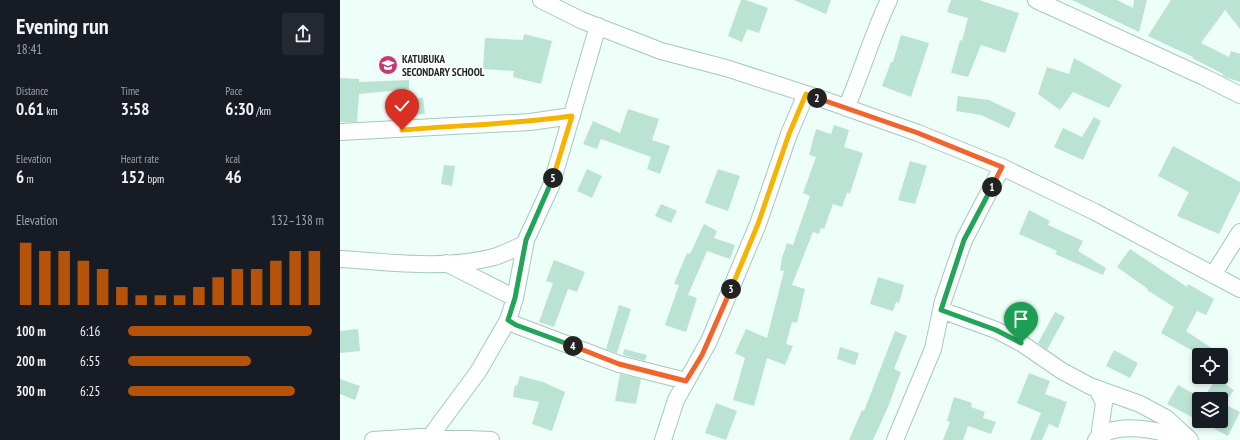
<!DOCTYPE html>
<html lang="en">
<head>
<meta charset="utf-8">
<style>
	:root { --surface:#171b24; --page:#242831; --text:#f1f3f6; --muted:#9ea1a6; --accent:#b45309 }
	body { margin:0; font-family:"PT Sans Narrow",sans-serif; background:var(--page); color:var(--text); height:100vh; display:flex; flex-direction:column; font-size:15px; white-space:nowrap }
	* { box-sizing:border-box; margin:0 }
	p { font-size:13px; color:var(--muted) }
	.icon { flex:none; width:22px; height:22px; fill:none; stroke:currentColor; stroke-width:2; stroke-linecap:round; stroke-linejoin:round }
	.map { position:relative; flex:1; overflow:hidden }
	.sheet { display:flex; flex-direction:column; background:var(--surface); width:340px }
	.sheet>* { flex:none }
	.fabs { position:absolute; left:852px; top:348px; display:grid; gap:8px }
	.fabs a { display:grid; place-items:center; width:36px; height:36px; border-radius:4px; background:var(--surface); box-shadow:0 2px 6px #0003; font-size:20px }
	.pin { position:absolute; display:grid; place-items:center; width:34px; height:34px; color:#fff; margin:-41px -17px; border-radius:50% 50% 50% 0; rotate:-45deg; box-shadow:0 0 4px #0007 }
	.pin .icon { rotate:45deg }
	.km { position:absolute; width:20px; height:20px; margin:-10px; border-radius:50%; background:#222; color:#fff; font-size:11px; line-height:20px; text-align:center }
	.round { display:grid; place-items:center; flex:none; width:42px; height:42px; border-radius:4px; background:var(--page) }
	.headline { display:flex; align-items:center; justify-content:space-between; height:68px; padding:0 16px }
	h1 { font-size:22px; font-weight:700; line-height:30px }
	.metrics { display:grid; grid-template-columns:repeat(3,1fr); gap:6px; height:68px; padding:4px 16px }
	.metrics div { display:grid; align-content:center }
	.metrics b { font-size:17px; font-weight:700 }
	.metrics small { font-size:11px; font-weight:400 }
	.metrics p { font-size:11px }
	.chart { height:112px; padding:8px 16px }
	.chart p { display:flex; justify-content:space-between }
	.chart svg { width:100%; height:72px; margin-top:4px; stroke:var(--accent); stroke-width:6 }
	ul { padding:0 16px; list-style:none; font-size:13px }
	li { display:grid; grid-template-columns:64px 48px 1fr; align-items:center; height:30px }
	li i { height:10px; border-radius:5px; background:var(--accent) }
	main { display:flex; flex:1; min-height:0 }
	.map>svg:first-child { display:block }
</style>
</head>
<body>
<main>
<section class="sheet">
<div class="headline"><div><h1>Evening run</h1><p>18:41</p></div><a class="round"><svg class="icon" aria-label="share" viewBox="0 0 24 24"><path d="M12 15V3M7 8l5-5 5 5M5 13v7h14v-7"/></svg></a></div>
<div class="metrics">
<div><p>Distance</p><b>0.61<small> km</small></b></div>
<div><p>Time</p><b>3:58</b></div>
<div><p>Pace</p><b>6:30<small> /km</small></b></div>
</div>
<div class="metrics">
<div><p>Elevation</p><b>6<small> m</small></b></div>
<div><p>Heart rate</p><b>152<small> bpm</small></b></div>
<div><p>kcal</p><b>46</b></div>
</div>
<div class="chart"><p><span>Elevation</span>132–138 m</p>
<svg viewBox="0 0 160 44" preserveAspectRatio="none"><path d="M5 44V6M15 44V11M25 44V11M35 44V17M45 44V22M55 44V33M65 44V38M75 44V38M85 44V38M95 44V33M105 44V27M115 44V22M125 44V22M135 44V17M145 44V11M155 44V11"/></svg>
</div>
<ul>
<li><b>100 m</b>6:16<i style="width:94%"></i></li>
<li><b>200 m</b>6:55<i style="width:63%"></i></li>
<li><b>300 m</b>6:25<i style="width:85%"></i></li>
</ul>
</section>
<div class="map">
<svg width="900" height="440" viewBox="0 0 900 440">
	<rect width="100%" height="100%" fill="#eefef8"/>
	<path fill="#bbe3d4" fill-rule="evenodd" d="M401,0H406L428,8L419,33L407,29L402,42L388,36Z
		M454,0H491L486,14Z
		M611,0H639L679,13L665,53L641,45L628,77L611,73L620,40L622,41L628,18L607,12Z
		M732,0H777L793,8L794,0H807L799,32Z
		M831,0H900V29L885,10L861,43L889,57L891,51L900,54V82L885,77L882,75L883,74L852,58L853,57L808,36Z
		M184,34L212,41L201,84L173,77L174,71L143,69L145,38L183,40Z
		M561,35L589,43L571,97L542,86L551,62H553Z
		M734,58L782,85L769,108L733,92L720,110L698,94L707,67L729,74Z
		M0,78L19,79V82L69,80V89L19,94L17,122H0Z
		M618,96L649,100L676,113L669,128L641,115L616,111Z
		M83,98L85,114L57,116L56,100Z
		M288,109L319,119L312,140L330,146L320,174L307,169L311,157L261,139L257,149L243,144L253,121L280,133Z
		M754,117L761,121L743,160L714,147L723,128L742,137Z
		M494,125L509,130L504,147L523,153L510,193H507L502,207L493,204L484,229L481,228L479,234L473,232L452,285L465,289L457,323L452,322L446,344L453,346L445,365L427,358L414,406L393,400L405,358L395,353L406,329L427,338L444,271L440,270L442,258L447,243L453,245L470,196L463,193L476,157L469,155L476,129L491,134Z
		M833,146L900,182V191L879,234L837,216L849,192L818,176Z
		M570,161L587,166L575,204L558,200Z
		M104,165L115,166L112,186L101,184Z
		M247,169L262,176L252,198L237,191Z
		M378,169L400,176L388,211L365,203Z
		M321,204L337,211L331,223L315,216Z
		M689,210L710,221L708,225L743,241L738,251L766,268L763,275L715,254L717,251L679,234Z
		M364,224L377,231L374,238L395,245L390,259L367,251L348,295L357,298L346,332L325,325L339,285L334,284L347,253L350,254Z
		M790,249L847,287L848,284L874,299L866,315L857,311L846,331L882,355H860L821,333L834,307L807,290L808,289L777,267Z
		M214,260L245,272L237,292L228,289L214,327L199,322L213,283L206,281Z
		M538,277L564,285L559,303L556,302L553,311L530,304Z
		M279,305L291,309L277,353L266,349Z
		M715,312L725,317L707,350L698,343Z
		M18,329L20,351L0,353V331Z
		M555,331L567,336L554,369L561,372L548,407L533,440H509L522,410L524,411Z
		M500,347L519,353L515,365L497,359Z
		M284,349L307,355L305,361L283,355Z
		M774,350L798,363L790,378L766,366Z
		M689,373L710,381L705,394L727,402L718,428L709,424L702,440H690L701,413L677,403Z
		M881,373L889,379L885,384L894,390L884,404L900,412L888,436L827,404L838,385L863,399L877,377H881ZM859,399H881V421H859Z
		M280,374L301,379L296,404L275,401Z
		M180,376L203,382L225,392L212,431L192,424L199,402L173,397L175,385L177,386Z
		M0,379L20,386L15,400L0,394Z
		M614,397L632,403L631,407L645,412L643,418L656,422L651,434L628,426L623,440H603L610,422L607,421Z
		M376,403L397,411L386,440L365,433Z"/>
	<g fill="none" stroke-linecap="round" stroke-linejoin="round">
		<defs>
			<path id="street" d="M201,0L241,20L321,51L386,68L485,100L578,133L662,167L755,212L900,289
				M696,0L864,77L900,95
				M506,108C522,72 532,35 549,0
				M0,132L190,122L232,116
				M0,259C50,262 105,270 154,257C164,254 175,248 185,244
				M106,263L175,298
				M873,275L900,232
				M601,310L656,330L681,343L722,371L750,386L800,404L826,418L850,440
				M168,320L176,325L279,364L346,381
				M757,389L764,403L759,437
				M89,438L138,372L168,320L175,298L186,240L211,186L258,26
				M33,440L80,437L151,440
				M323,440L336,400L369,341L418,224L449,134L466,94
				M555,440L593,349L603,301L624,240L662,167
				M756,440C775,419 822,431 845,439"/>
		</defs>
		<use href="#street" stroke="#a2cabb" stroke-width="18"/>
		<use href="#street" stroke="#fff" stroke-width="16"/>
	</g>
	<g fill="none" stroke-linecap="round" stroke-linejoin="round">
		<defs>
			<path id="split-1" d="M652,187L624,240L601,310L656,330L681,343"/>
			<path id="split-2" d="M477,98L578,133L662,167L652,187"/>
			<path id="split-3" d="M391,289L418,224L449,134L466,94L477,98"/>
			<path id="split-4" d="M233,346L279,364L346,381L362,355L391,289"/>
			<path id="split-5" d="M213,178L186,240L175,298L168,320L176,325L233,346"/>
			<path id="split-6" d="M62,130C119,125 176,124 232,116L213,178"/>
		</defs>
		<use href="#split-1" stroke="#fff" stroke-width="8"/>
		<use href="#split-2" stroke="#fff" stroke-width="8"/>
		<use href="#split-3" stroke="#fff" stroke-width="8"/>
		<use href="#split-4" stroke="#fff" stroke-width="8"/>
		<use href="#split-5" stroke="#fff" stroke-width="8"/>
		<use href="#split-6" stroke="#fff" stroke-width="8"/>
		<use href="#split-1" stroke="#22a559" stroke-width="5"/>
		<use href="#split-2" stroke="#f0652b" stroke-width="5"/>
		<use href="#split-3" stroke="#f5b400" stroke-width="5"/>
		<use href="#split-4" stroke="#f0652b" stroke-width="5"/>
		<use href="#split-5" stroke="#22a559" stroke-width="5"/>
		<use href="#split-6" stroke="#f5b400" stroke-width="5"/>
	</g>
	<defs>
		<symbol id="school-disc" viewBox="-11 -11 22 22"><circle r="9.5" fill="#c43a73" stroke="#fff"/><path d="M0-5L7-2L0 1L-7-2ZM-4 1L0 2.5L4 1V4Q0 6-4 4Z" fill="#fff"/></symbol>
	</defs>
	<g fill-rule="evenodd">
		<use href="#school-disc" x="37" y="54" width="22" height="22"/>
	</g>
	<g text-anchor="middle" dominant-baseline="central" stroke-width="4" stroke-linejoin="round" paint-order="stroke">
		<g font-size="11" font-weight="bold" fill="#1a2a24" stroke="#fff" text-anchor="start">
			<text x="62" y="59">KATUBUKA<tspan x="62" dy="13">SECONDARY SCHOOL</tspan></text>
		</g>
	</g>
</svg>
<div class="fabs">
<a><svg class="icon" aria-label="locate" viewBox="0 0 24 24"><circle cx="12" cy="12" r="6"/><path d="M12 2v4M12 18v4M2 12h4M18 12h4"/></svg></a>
<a><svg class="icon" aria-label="layers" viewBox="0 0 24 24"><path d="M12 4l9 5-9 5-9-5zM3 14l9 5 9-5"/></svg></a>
</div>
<div class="pin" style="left:681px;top:343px;background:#1e9e55"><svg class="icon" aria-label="arrive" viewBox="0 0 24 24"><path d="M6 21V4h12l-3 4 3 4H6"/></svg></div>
<div class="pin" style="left:62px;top:130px;background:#d93025"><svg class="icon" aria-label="check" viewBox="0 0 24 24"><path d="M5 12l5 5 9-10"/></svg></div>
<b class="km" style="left:652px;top:187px">1</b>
<b class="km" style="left:477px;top:98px">2</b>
<b class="km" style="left:391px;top:289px">3</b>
<b class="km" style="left:233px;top:346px">4</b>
<b class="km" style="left:213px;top:178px">5</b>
</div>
</main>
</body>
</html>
